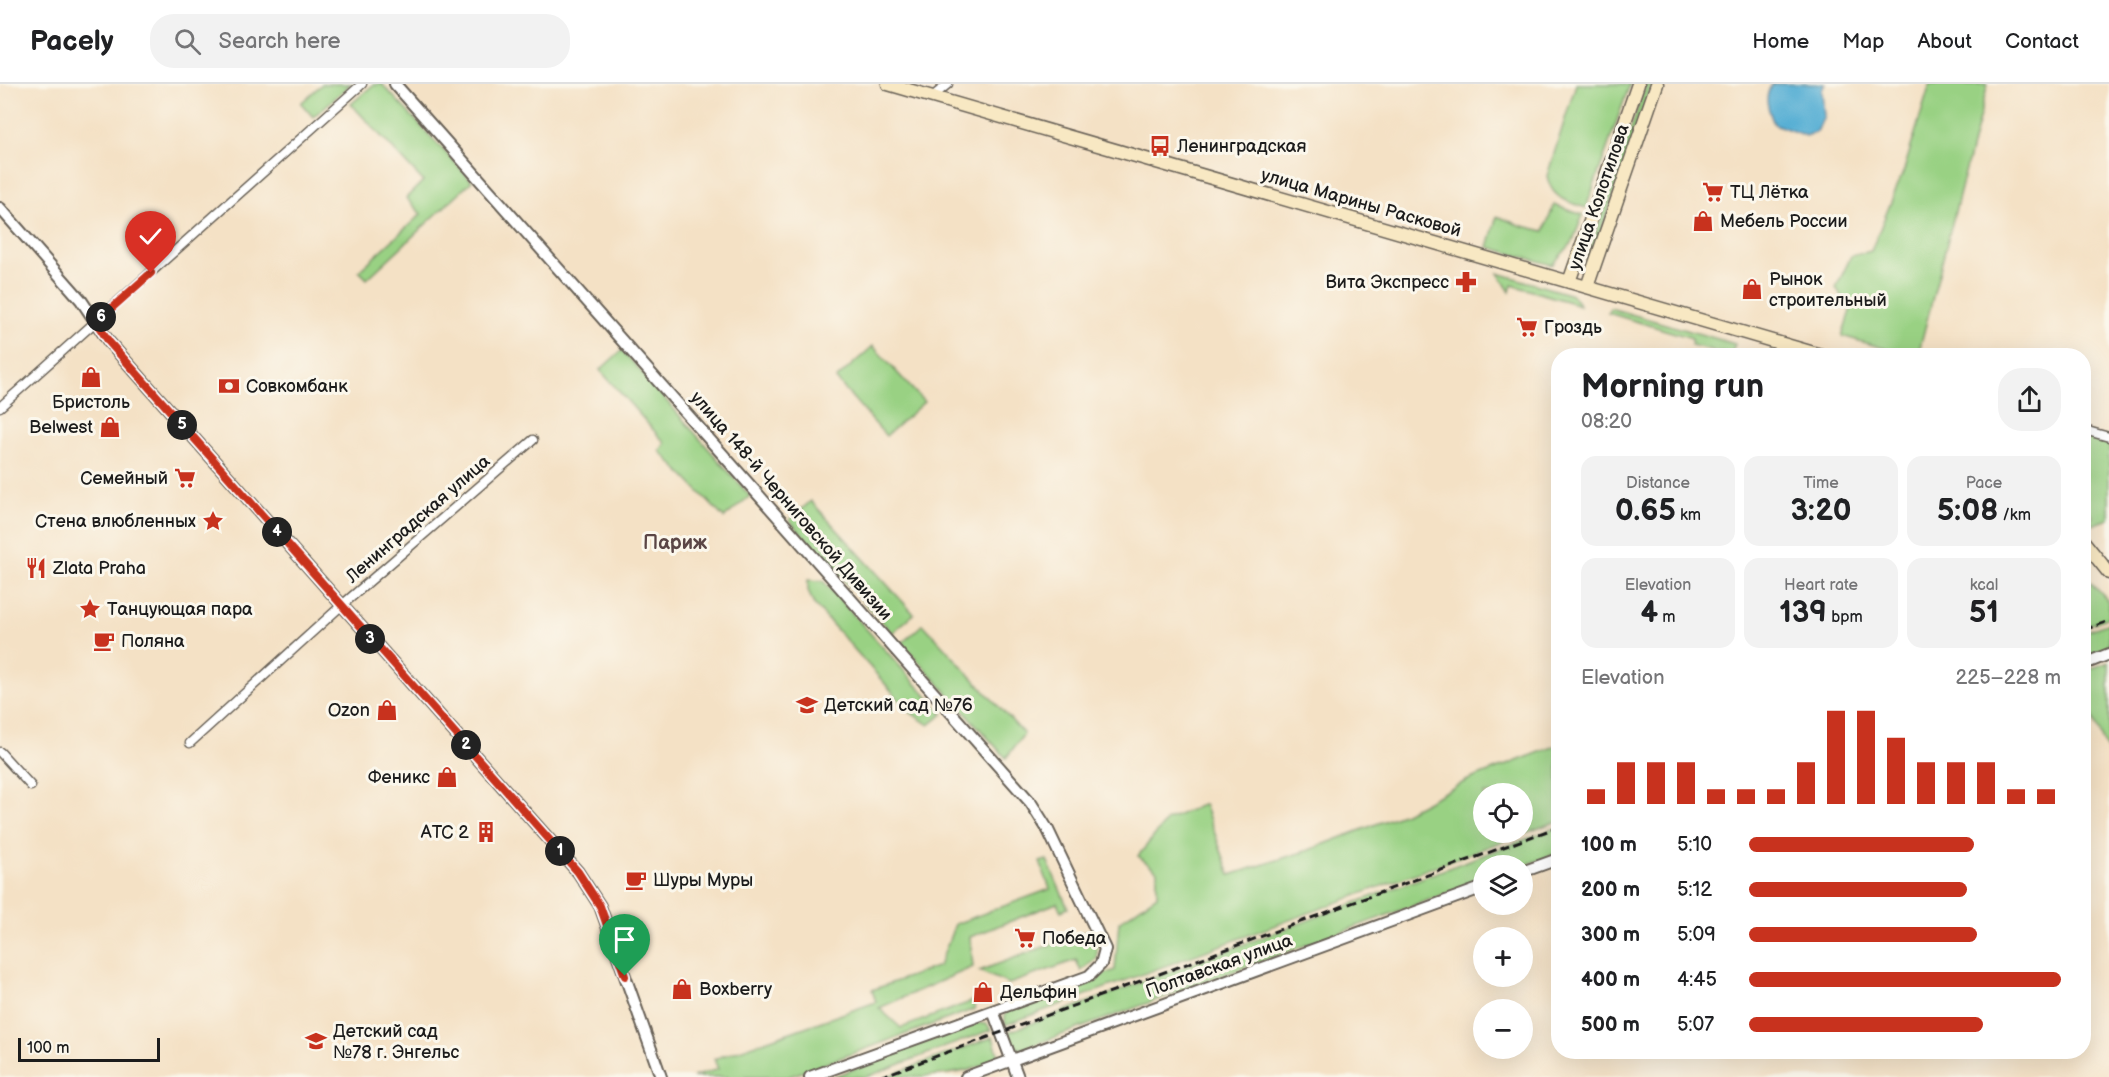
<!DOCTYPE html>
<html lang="en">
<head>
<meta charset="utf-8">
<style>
	:root { --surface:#fff; --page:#f2f2f2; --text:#202124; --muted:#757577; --line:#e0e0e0; --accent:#c8321e }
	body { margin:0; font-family:"Balsamiq Sans",sans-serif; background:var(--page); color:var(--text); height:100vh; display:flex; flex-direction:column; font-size:22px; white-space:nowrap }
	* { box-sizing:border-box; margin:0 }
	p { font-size:20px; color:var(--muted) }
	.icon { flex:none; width:33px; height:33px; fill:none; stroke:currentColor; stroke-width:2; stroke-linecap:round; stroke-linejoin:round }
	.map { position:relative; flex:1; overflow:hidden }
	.sheet { position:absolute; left:1551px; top:264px; width:540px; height:711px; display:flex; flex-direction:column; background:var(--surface); border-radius:24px; box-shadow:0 6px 24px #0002 }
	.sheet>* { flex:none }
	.tools { position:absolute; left:1473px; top:699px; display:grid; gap:12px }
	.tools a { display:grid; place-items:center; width:60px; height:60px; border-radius:50%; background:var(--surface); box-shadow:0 6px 24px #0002; font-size:30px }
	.scale { position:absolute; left:18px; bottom:15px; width:142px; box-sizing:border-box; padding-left:6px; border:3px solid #1c1c1c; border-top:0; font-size:16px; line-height:21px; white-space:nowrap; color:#1c1c1c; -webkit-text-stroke:4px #fbf7ec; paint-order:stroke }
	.pin { position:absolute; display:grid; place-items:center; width:51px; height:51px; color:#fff; margin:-62px -26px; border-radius:50% 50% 50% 0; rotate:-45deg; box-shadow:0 0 6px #0007 }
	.pin .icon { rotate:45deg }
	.km { position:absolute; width:30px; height:30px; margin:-15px; border-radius:50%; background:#222; color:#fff; font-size:16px; line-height:30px; text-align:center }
	.round { display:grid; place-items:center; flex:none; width:63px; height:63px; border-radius:24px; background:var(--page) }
	.summary { display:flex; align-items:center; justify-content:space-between; height:102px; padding:0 30px }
	h1 { font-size:33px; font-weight:800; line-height:45px }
	.stats { display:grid; grid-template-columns:repeat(3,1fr); gap:9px; height:102px; padding:6px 30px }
	.stats div { display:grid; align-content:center; border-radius:15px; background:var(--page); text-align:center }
	.stats b { font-size:30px; font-weight:800 }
	.stats small { font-size:16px; font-weight:400 }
	.stats p { font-size:16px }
	.chart { height:168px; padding:12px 30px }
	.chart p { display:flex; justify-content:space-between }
	.chart svg { width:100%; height:108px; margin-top:6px; stroke:var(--accent); stroke-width:6 }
	ul { padding:0 30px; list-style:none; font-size:20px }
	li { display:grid; grid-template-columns:96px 72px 1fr; align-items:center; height:45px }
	li i { height:15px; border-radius:8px; background:var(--accent) }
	header { display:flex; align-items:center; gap:36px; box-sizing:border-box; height:84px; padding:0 30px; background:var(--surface); border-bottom:2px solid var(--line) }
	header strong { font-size:28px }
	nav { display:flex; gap:33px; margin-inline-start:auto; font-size:21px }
	.search { width:420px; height:54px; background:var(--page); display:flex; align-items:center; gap:15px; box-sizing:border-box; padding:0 21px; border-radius:24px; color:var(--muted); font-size:22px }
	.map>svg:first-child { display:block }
</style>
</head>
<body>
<header>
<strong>Pacely</strong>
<div class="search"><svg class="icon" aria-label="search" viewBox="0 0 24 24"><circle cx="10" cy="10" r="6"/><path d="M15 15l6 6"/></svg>Search here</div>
<nav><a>Home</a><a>Map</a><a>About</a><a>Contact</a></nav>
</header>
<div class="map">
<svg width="2109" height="993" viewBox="0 0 2109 993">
	<rect width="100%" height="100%" fill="#fbf7ec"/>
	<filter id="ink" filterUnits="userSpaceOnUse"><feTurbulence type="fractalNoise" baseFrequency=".0167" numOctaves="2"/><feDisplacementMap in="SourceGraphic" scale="12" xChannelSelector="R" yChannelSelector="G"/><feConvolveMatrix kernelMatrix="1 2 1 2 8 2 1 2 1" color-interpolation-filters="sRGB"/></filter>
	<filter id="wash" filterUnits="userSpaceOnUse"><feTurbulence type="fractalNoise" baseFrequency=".008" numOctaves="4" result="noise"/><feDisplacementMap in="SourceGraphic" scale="24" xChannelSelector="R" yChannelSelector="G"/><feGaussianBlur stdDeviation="1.35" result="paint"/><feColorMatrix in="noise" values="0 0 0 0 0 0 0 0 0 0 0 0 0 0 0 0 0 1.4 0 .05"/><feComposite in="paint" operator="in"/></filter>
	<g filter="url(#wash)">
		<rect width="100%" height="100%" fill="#f4e1c5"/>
		<path fill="#99d183" stroke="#5a7650" stroke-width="1.5" fill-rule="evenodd" d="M322,0H351L313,33L301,19Z
			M382,0L472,97L367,195L359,187L421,130L406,114L423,97L351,20L373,1Z
			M1576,0H1630L1586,124C1566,117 1552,115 1547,92Z
			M1646,0H1652L1596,161L1586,177Z
			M1930,0H1988L1918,271H1907L1842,252L1851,224L1836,204L1851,172L1871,167L1904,86Z
			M1554,121L1583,131L1572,159L1552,181L1488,163L1497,132L1519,141L1544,147Z
			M1498,189L1572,211L1580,221L1512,201L1510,208Z
			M1610,224L1735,260L1731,271L1691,261L1692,254L1608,229Z
			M873,262L924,318L886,352L836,295Z
			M622,266L750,412L724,434L660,367L665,359L600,286Z
			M2084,350L2109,359V435L2093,441L2089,437L2093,432L2084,422Z
			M811,417L914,530L892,549L789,436Z
			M2085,492L2109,518V533L2084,543Z
			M808,496L823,497L943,630L929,641L911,629L813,519L808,506Z
			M2109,539V564L2084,573V548Z
			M923,540L1024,650L1006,674L902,559Z
			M2109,578V672L2084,611V587Z
			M1558,661V737L1005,941V930L1010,925L1115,886L1119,838L1157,811V787L1138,772L1167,736L1204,720L1230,791L1309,766L1405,729L1468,696ZM1484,710H1522V748H1484Z
			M1558,743V769L1523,782H1484L1483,796L1023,965L1014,964L1008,948Z
			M1047,776L1068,824L1061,827L1057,819L970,853L973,883L879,924L901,944L973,917L975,925L788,993H693L718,985L714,975L876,918L872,906L939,882L955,840L1050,805L1040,778Z
			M1090,846L1097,862V874L1081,887L1076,876L1009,900L979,887Z
			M977,939L987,940L991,946L866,993H832Z
			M993,953L998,970C983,993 913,993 885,993Z"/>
		<path fill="#57afd4" stroke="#3a6678" stroke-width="1.5" d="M1772,0H1825L1822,6L1824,32L1817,48L1806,52L1774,40C1768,24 1763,15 1772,0Z"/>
	</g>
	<g filter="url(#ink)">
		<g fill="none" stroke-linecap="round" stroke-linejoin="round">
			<defs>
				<path id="minor" d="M932,13L948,0
					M0,323L362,0
					M2084,346L2109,353
					M190,659L341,522L533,356
					M0,668L31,702"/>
				<path id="tertiary" d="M395,0L1031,719L1048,746L1105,865L1101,880L1089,892L810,993
					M0,124L81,216L109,258L578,788L600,822L661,993
					M2084,580L2109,570
					M1522,788L1558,775
					M993,927L1018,993
					M966,993L1484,803"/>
				<path id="secondary" d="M888,0L1824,272
					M1569,198L1638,0
					M1587,203L1657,0
					M2084,458L2109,489"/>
			</defs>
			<use href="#minor" stroke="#686157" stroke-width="11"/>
			<use href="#tertiary" stroke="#686157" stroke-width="14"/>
			<use href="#secondary" stroke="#686157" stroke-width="15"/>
			<use href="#minor" stroke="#fff" stroke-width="8"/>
			<use href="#tertiary" stroke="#fff" stroke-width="10"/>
			<use href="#secondary" stroke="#f8e8c3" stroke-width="12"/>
			<path stroke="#1c1c1c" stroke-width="3" stroke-dasharray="9 4.5" stroke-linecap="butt" d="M2084,546L2109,537
				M880,993L1558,743"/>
		</g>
	</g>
	<g fill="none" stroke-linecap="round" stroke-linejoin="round" filter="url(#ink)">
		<defs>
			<path id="route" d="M151,189L96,238L109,258L578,788L600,822L625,892"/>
		</defs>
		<use href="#route" stroke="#fff" stroke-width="12"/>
		<use href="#route" stroke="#c8321e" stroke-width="8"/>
	</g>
	<defs>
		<symbol id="bus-bare" viewBox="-9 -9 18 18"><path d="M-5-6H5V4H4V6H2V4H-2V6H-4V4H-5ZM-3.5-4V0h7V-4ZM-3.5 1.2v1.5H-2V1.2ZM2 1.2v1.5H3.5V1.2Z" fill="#c8321e" stroke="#fbf7ec" stroke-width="2.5" paint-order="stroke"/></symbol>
		<symbol id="supermarket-bare" viewBox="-9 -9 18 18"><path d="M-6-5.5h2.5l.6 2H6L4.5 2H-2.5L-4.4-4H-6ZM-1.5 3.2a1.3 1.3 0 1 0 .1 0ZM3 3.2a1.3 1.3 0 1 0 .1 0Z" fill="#c8321e" stroke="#fbf7ec" stroke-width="2.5" paint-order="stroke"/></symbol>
		<symbol id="shop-bare" viewBox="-9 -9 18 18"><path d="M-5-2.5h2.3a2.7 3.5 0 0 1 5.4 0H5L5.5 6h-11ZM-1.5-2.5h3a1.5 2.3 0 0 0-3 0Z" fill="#c8321e" stroke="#fbf7ec" stroke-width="2.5" paint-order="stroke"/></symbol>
		<symbol id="pharmacy-bare" viewBox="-9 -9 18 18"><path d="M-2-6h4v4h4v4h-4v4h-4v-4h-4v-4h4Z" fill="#c8321e" stroke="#fbf7ec" stroke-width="2.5" paint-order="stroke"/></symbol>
		<symbol id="bank-bare" viewBox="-9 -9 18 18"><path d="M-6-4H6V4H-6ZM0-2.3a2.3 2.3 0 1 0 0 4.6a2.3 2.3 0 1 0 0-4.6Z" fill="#c8321e" stroke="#fbf7ec" stroke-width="2.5" paint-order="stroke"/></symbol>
		<symbol id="sight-bare" viewBox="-9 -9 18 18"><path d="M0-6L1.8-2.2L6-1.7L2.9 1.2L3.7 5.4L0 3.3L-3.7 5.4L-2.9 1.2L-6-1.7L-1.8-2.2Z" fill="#c8321e" stroke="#fbf7ec" stroke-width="2.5" paint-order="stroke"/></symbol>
		<symbol id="restaurant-bare" viewBox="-9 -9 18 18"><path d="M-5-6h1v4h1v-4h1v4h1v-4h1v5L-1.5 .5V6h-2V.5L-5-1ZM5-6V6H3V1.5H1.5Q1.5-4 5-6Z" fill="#c8321e" stroke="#fbf7ec" stroke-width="2.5" paint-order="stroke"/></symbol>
		<symbol id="cafe-bare" viewBox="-9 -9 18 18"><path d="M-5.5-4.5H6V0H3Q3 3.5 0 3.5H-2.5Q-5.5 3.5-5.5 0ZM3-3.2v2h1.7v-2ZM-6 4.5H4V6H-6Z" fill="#c8321e" stroke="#fbf7ec" stroke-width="2.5" paint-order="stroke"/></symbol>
		<symbol id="school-bare" viewBox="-9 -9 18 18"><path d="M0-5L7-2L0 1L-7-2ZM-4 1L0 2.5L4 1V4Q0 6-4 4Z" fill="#c8321e" stroke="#fbf7ec" stroke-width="2.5" paint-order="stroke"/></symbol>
		<symbol id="building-bare" viewBox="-9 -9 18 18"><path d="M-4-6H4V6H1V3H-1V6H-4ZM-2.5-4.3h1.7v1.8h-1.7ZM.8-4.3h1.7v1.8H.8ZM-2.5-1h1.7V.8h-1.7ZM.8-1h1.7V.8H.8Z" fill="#c8321e" stroke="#fbf7ec" stroke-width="2.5" paint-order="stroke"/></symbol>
	</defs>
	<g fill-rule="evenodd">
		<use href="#bus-bare" x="1145" y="47" width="30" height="30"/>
		<use href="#supermarket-bare" x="1698" y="93" width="30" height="30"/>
		<use href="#shop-bare" x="1688" y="122" width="30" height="30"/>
		<use href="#pharmacy-bare" x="1451" y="183" width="30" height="30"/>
		<use href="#shop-bare" x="1737" y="190" width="30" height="30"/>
		<use href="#supermarket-bare" x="1512" y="228" width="30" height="30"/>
		<use href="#shop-bare" x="76" y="278" width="30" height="30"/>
		<use href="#bank-bare" x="214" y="287" width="30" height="30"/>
		<use href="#shop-bare" x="95" y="328" width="30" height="30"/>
		<use href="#supermarket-bare" x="170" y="379" width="30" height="30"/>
		<use href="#sight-bare" x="198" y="422" width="30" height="30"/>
		<use href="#restaurant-bare" x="21" y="469" width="30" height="30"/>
		<use href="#sight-bare" x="75" y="510" width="30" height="30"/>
		<use href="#cafe-bare" x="89" y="542" width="30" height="30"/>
		<use href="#school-bare" x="792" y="606" width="30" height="30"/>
		<use href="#shop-bare" x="372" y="611" width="30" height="30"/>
		<use href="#shop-bare" x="432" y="678" width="30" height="30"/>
		<use href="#building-bare" x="471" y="733" width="30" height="30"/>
		<use href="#cafe-bare" x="621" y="781" width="30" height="30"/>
		<use href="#supermarket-bare" x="1010" y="839" width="30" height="30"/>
		<use href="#shop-bare" x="667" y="890" width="30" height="30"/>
		<use href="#shop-bare" x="968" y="893" width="30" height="30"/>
		<use href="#school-bare" x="301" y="942" width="30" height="30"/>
	</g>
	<g text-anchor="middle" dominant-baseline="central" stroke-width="6" stroke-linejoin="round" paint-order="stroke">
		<g font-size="18" fill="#1c1c1c" stroke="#fbf7ec" text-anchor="start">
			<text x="1177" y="62">Ленинградская</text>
			<text x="1730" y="108">ТЦ Лётка</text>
			<text x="1720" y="137">Мебель России</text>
			<text x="1769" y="195">Рынок<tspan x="1769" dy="21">строительный</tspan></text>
			<text x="1449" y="198" text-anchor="end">Вита Экспресс</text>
			<text x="1544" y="243">Гроздь</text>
			<text x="246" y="302">Совкомбанк</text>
			<text x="91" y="318" text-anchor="middle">Бристоль</text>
			<text x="93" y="343" text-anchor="end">Belwest</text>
			<text x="168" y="394" text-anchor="end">Семейный</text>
			<text x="196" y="437" text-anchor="end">Стена влюбленных</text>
			<text x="53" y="484">Zlata Praha</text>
			<text x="107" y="525">Танцующая пара</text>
			<text x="121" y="557">Поляна</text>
			<text x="824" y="621">Детский сад №76</text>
			<text x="370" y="626" text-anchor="end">Ozon</text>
			<text x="430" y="693" text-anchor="end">Феникс</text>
			<text x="469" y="748" text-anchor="end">АТС 2</text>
			<text x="653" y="796">Шуры Муры</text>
			<text x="1042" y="854">Победа</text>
			<text x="699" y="905">Boxberry</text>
			<text x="1000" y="908">Дельфин</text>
			<text x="333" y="947">Детский сад<tspan x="333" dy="21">№78 г. Энгельс</tspan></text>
		</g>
		<g font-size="18" fill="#1c1c1c" stroke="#fbf7ec">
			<text transform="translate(1599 113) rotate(-71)">улица Колотилова</text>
			<text transform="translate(1361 119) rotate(16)">улица Марины Расковой</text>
			<text transform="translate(791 422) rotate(49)">улица 148-й Черниговской Дивизии</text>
			<text transform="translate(418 435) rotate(-41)">Ленинградская улица</text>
			<text transform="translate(1219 882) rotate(-20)">Полтавская улица</text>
		</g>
		<g font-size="20" font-weight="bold" fill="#5b4646" stroke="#fbf7ec">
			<text x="675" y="459">Париж</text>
		</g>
	</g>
</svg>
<div class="tools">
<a><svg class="icon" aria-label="locate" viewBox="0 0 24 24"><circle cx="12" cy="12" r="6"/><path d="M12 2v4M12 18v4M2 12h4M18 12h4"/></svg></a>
<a><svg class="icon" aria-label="layers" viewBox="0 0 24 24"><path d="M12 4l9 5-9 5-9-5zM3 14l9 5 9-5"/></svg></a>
<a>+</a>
<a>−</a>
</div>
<div class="scale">100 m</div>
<div class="pin" style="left:625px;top:892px;background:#1e9e55"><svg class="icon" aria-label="arrive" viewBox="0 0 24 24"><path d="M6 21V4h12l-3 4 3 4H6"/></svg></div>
<div class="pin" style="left:151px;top:189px;background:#d93025"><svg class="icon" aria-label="check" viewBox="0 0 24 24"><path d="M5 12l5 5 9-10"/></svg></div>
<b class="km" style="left:560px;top:767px">1</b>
<b class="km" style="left:466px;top:661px">2</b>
<b class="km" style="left:370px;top:555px">3</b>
<b class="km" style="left:277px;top:448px">4</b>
<b class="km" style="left:182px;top:341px">5</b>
<b class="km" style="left:101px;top:233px">6</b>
<section class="sheet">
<div class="summary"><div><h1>Morning run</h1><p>08:20</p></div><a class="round"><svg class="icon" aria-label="share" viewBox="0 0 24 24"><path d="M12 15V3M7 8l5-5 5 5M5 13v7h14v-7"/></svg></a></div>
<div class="stats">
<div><p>Distance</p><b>0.65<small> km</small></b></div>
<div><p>Time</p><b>3:20</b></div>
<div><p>Pace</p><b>5:08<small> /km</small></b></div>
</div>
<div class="stats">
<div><p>Elevation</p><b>4<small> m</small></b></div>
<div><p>Heart rate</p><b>139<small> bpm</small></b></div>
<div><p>kcal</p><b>51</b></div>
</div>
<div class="chart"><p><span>Elevation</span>225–228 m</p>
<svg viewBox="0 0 160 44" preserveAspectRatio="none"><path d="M5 44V38M15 44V27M25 44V27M35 44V27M45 44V38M55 44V38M65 44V38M75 44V27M85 44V6M95 44V6M105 44V17M115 44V27M125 44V27M135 44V27M145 44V38M155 44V38"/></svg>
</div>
<ul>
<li><b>100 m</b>5:10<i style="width:72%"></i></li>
<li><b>200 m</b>5:12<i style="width:70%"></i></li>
<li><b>300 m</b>5:09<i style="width:73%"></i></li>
<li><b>400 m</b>4:45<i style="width:100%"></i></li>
<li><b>500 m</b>5:07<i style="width:75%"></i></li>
</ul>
</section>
</div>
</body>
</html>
